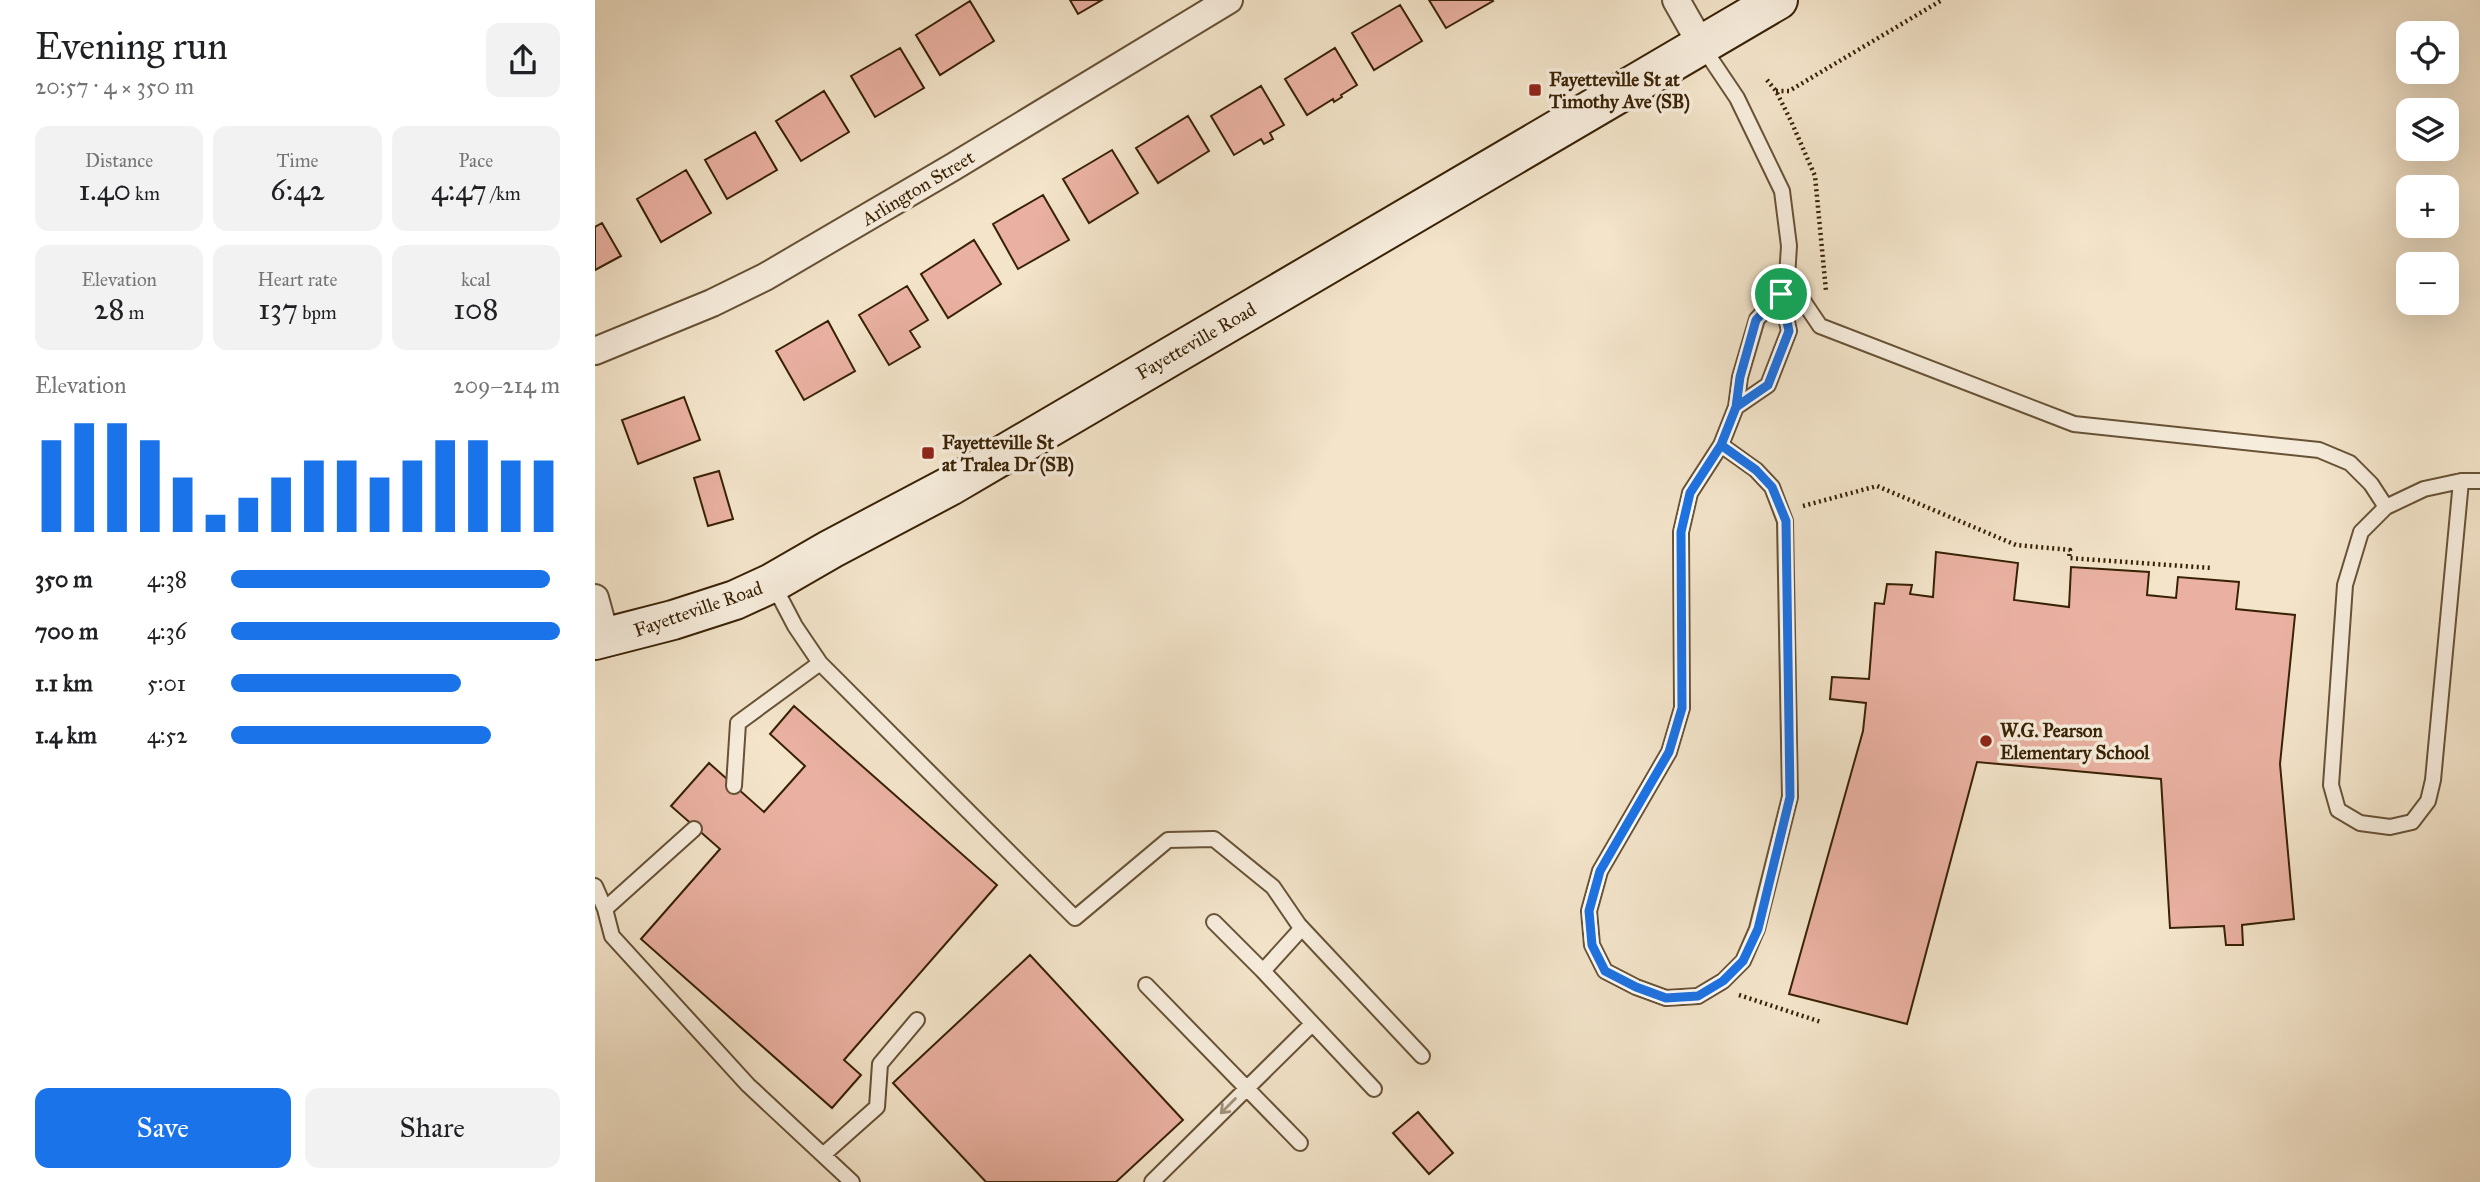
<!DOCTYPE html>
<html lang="en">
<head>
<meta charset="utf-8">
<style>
	:root { --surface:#fff; --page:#f2f2f2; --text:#202124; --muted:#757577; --accent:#1a73e8 }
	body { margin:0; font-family:"IM FELL Great Primer",serif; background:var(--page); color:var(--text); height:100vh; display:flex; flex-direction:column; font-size:26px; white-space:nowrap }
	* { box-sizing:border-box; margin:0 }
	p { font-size:23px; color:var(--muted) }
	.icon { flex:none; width:38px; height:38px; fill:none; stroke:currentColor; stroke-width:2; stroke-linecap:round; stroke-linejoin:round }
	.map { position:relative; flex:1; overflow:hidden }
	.side { display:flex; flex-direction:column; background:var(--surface); width:595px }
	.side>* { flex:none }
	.tools { position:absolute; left:1801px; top:21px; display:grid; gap:14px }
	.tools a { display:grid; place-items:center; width:63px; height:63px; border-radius:14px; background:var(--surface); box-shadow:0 7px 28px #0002; font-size:35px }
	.pin { position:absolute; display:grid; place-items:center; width:60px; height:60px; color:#fff; margin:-30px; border:4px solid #fff; border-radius:50%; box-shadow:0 2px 7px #0007 }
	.round { display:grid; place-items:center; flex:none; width:74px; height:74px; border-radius:14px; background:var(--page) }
	.summary { display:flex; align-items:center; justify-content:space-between; height:119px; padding:0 35px }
	h1 { font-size:38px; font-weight:600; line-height:52px }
	.figures { display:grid; grid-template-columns:repeat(3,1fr); gap:10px; height:119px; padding:7px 35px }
	.figures div { display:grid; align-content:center; border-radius:14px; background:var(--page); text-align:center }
	.figures b { font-size:30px; font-weight:600 }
	.figures small { font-size:19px; font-weight:400 }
	.figures p { font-size:19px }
	.chart { height:196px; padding:14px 35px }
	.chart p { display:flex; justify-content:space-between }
	.chart svg { width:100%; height:126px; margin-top:7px; stroke:var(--accent); stroke-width:6 }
	.action { display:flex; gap:14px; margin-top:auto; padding:14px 35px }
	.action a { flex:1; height:80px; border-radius:14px; background:var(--accent); color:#fff; font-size:28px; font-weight:600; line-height:80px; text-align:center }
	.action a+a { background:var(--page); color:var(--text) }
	ul { padding:0 35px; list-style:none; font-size:23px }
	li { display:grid; grid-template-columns:112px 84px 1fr; align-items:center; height:52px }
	li i { height:18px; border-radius:9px; background:var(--accent) }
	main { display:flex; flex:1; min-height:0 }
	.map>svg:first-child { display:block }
</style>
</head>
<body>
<main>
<section class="side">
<div class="summary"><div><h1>Evening run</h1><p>20:57 · 4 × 350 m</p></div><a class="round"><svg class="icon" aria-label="share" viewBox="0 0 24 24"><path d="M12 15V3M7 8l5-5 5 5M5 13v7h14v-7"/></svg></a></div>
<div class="figures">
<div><p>Distance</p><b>1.40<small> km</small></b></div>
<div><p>Time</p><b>6:42</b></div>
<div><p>Pace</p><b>4:47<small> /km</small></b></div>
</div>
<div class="figures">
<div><p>Elevation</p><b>28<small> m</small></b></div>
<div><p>Heart rate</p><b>137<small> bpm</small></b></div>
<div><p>kcal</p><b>108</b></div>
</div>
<div class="chart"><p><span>Elevation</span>209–214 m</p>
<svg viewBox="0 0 160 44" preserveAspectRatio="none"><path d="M5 44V12M15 44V6M25 44V6M35 44V12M45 44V25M55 44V38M65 44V32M75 44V25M85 44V19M95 44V19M105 44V25M115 44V19M125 44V12M135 44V12M145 44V19M155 44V19"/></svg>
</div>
<ul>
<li><b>350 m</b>4:38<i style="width:97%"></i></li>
<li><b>700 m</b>4:36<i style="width:100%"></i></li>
<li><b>1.1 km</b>5:01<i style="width:70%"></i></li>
<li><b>1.4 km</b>4:52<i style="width:79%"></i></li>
</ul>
<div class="action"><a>Save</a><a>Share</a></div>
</section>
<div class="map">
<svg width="1885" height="1182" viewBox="0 0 1885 1182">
	<rect width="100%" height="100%" fill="#f3e4ca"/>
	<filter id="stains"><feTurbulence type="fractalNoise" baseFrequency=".00286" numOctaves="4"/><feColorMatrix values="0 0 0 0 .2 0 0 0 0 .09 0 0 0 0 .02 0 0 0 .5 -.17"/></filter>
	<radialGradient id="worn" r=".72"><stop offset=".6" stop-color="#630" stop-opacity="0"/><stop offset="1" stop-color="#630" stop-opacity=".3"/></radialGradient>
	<path fill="#eab1a2" stroke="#382104" stroke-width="2" d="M475,0H507L483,14Z
		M834,0H897L898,1L851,28Z
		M375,1L399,41L345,75L321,35Z
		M805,5L827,41L779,70L757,33Z
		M305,48L329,88L280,117L256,76Z
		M740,48L762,85L746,95L747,97L739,102L738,99L712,115L690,79Z
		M666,86L689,125L675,133L678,139L669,144L666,139L639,155L616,116Z
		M229,91L254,132L206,161L181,121Z
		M593,116L614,151L563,183L541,148Z
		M160,132L182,170L132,199L110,160Z
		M517,150L543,193L494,223L468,179Z
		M91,170L116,213L66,242L42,199Z
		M448,195L474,240L423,269L398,224Z
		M7,223L26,256L0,270V227Z
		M379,240L406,284L353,318L326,274Z
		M312,286L333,320L315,331L325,347L294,365L264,315Z
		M233,321L260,371L209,400L181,351Z
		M89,397L105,440L43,464L27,420Z
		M124,471L138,519L113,526L99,478Z
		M1341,552L1423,563L1419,600L1474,607L1476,567L1554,572L1552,595L1581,598L1583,577L1644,582L1641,609L1700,615L1685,764L1699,919L1647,925L1648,945H1631L1629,926L1575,928L1566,779L1382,762L1312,1024L1194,994L1268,731L1271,703L1235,699L1237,677L1274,679L1280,603L1289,604L1292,584L1317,585L1315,594L1338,597Z
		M199,706L402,885L249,1060L266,1075L237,1108L46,939L125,849L76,806L114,763L169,812L210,766L175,734Z
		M435,955L588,1120L521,1182H391L298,1083Z
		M823,1112L858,1153L834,1174L798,1133Z"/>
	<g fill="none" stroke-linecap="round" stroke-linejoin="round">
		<defs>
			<path id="service" d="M1107,46L1142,98L1187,191L1194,246L1192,277L1186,294L1162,319L1145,377L1141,407L1126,445L1095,493L1086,532L1087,708L1074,752L1005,871L994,911L997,945L1010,971L1041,987L1071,998L1103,996L1128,981L1148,961L1162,929L1195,797L1190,521L1177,487L1161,470L1126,445
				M1192,277L1225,326L1479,424L1724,450L1755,463L1776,484L1791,507
				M1141,407L1173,385L1194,331L1186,294
				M1866,481L1838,780L1833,801L1817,822L1795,827L1765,823L1743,810L1736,785L1750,585L1766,532L1791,507L1829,489L1866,481H1885
				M178,584L200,626L225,663L480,918L573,840L619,839L678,887L704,925L827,1056
				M139,786L143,723L225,663
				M0,886L10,909L17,936L153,1085L257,1182
				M10,909L99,829
				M619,922L668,971
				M707,928L668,971L779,1089
				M551,985L705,1143
				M228,1155L282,1107L285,1064L322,1020
				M557,1182L717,1024"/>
			<path id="minor" d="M1081,0L1106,44
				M0,351L117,303L170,277L358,167L634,0
				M0,598L11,638"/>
			<path id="secondary" d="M0,640L78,620L140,600L177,583L236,549L355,486L1183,0"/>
		</defs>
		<use href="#service" stroke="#675236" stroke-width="18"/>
		<use href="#minor" stroke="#675236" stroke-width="30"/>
		<use href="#secondary" stroke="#382104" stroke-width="42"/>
		<path stroke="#382104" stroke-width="4.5" stroke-dasharray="2 3.5" stroke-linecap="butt" d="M1172,80L1181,91L1196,121L1220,176L1231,291
			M1181,91H1194L1347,0
			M1208,506L1282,486L1421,545L1475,550L1474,558L1617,568
			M1144,995L1226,1022"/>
		<use href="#service" stroke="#f7eddd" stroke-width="14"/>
		<use href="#minor" stroke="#f7eddd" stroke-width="26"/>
		<use href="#secondary" stroke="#f7eddd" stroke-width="38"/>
	</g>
	<defs><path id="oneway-shaft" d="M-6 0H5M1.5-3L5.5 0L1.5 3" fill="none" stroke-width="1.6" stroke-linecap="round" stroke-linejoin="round" transform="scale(1.75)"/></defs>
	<use stroke="#a1917b" href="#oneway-shaft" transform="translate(633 1106) rotate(135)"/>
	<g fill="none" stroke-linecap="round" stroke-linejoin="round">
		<defs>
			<path id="route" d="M1186,294L1161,320L1145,377L1141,407L1126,445L1161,470L1177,487L1191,521L1195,797L1163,929L1148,961L1128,981L1103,996L1071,998L1041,987L1010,971L997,945L994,911L1005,871L1074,752L1087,708L1086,532L1095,493L1126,445L1141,407L1173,385L1194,331L1186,294"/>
		</defs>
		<use href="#route" stroke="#fff" stroke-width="14"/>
		<use href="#route" stroke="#1a73e8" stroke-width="9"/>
	</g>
	<g fill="#8f2418" stroke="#f7eddd" stroke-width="2.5">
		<rect x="933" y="83" width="14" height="14" rx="3.5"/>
		<rect x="326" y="446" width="14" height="14" rx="3.5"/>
		<circle cx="1391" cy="741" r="7"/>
	</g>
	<g text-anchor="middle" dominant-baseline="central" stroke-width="7" stroke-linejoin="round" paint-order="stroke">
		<g font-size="19" font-weight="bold" fill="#382104" stroke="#f7eddd" text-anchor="start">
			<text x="954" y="79">Fayetteville St at<tspan x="954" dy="22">Timothy Ave (SB)</tspan></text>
			<text x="347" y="442">Fayetteville St<tspan x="347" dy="22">at Tralea Dr (SB)</tspan></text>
			<text x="1405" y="730">W.G. Pearson<tspan x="1405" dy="22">Elementary School</tspan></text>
		</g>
		<g font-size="19" fill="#382104" stroke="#f7eddd">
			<text transform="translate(323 188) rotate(-31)">Arlington Street</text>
			<text transform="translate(601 341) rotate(-30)">Fayetteville Road</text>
			<text transform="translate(103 609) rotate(-19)">Fayetteville Road</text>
		</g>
	</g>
	<rect width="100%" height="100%" filter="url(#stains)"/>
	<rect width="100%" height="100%" fill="url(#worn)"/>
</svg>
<div class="tools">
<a><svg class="icon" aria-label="locate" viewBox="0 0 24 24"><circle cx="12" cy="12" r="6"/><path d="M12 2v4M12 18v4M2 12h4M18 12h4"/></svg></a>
<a><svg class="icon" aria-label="layers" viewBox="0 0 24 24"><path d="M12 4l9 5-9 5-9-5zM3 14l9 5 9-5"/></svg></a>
<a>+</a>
<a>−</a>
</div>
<div class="pin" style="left:1186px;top:294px;background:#1e9e55"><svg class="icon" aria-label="arrive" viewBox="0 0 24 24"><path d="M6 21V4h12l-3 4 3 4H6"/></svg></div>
</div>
</main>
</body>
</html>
